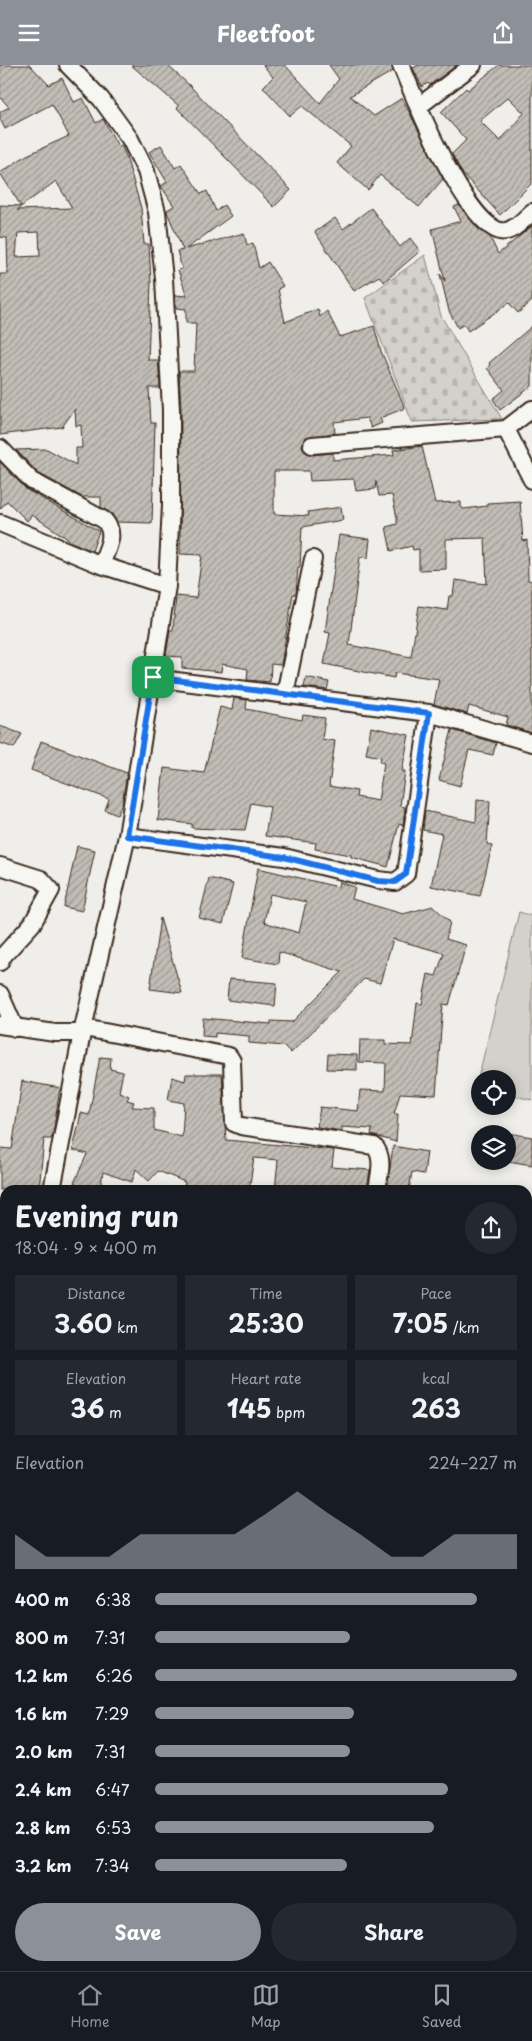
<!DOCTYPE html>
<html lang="en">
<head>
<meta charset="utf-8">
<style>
	:root { --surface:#171b24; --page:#242831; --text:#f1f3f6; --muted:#9ea1a6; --line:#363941; --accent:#8c9099 }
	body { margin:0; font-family:"Playpen Sans",sans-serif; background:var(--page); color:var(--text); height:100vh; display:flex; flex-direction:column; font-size:19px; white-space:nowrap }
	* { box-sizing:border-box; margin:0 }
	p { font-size:16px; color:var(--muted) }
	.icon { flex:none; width:28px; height:28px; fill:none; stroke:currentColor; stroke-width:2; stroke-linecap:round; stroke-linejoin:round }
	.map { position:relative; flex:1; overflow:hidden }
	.side { position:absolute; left:0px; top:1120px; width:532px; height:786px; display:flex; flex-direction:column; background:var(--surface); border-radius:15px 15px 0 0; box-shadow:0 2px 12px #0003 }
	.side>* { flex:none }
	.fabs { position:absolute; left:471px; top:1005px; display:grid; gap:10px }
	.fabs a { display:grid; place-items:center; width:45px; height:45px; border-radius:50%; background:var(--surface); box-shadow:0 2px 12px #0003; font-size:25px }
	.pin { position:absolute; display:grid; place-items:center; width:42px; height:42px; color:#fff; margin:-21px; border-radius:10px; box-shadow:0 2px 8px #0006 }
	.round { display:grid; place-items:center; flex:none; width:52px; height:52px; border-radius:26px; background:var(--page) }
	.head { display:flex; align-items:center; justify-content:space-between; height:85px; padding:0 15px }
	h1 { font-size:28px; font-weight:700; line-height:38px }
	.stats { display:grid; grid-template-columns:repeat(3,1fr); gap:8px; height:85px; padding:5px 15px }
	.stats div { display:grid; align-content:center; border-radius:0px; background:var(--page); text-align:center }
	.stats b { font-size:25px; font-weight:700 }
	.stats small { font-size:14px; font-weight:400 }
	.stats p { font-size:14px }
	.chart { height:140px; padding:10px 15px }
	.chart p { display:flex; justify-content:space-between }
	.chart svg { width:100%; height:90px; margin-top:5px; fill:var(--accent); opacity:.7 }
	.button { display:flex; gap:10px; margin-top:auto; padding:10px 15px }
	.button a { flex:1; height:58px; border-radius:30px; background:var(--accent); color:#fff; font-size:20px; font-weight:700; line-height:58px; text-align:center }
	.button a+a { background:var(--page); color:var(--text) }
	ul { padding:0 15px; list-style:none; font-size:16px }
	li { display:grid; grid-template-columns:80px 60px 1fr; align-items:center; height:38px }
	li i { height:12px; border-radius:6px; background:var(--accent) }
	header { display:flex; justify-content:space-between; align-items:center; height:65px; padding:0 15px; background:var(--accent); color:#fff; font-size:22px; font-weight:700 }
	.tab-bar { display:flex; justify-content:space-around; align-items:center; height:70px; border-top:1px solid var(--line); background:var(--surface); font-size:14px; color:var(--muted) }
	.tab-bar a { display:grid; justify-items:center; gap:2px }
	.tab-bar .current { color:var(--accent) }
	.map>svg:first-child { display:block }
</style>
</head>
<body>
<header><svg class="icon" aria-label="menu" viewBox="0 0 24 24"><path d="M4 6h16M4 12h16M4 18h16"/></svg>Fleetfoot<svg class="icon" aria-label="share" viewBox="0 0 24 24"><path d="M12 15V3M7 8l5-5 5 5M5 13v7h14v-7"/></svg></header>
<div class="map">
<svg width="532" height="1906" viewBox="0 0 532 1906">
	<defs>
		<pattern id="cemetery-stones" width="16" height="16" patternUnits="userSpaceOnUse" patternTransform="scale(1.25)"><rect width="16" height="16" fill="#d4d1cc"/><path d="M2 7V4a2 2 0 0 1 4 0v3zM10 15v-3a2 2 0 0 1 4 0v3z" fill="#b7b4af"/></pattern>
		<pattern id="building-hatch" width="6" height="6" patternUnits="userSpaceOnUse" patternTransform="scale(1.25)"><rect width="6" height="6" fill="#c2bdb7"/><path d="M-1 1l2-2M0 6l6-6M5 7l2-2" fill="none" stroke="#9f9a94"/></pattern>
	</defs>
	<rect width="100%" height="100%" fill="#efeeea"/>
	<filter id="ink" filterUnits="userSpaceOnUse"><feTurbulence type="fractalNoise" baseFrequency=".02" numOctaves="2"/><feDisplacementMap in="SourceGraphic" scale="10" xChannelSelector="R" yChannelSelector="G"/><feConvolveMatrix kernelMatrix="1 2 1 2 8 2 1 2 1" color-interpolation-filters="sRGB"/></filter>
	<g filter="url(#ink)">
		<path fill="url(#cemetery-stones)" stroke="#887e75" d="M425,190L441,251L502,354L412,357L365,233Z"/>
		<path fill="#d4d1cc" stroke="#887e75" d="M519,847L532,851V1035L508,1029V1014H480V1023L476,1022Z"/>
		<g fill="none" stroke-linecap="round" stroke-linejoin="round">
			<path stroke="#81766d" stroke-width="4.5" d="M528,1800L532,1798
				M365,1906L367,1901"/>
		</g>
		<path fill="url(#building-hatch)" stroke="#3b2a1e" fill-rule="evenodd" d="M0,0H30L49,20L62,13L74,37L83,33L96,58L103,54L118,81L121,80L126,91L141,143L144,179H149L151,218L148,295H158L159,306L160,323H149L151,358H155L152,458L117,457L112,449L101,442V432H82L38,408L16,385L47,384L76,400V383H82L81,360L76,361L75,344L62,362L0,370V209H8L7,173L0,172V140L21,141L0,108L27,90L69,71L52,39L5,64L0,54V47L9,42L0,32ZM56,116L72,143L17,145L22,141ZM39,167L40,191L16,192L18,168Z
			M131,0H167L188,19L291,125L274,142L177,43L179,41Z
			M263,0H285L320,38L339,14L329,0H391L393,6L350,31L374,51L402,33L443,114L419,142L380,110L368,125L337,98L351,81L302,41L290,51L263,22L273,12Z
			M418,0H457L430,20L428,18L422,22L413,3Z
			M499,0H532V118L500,150L462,108L452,89L466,75L441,47L466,23L468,25ZM508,32L524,48L500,76L480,56Z
			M161,80L175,103L181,99L201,129L207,126L216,146L224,140L231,151L186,184L244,168L247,180L253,178L259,203L268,197L283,221L278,224L285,257L318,244L320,252L327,246L340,272L374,261L381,286L405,343L380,353L382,358L371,363L367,353L334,357L335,368L306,372L302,380L304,386L312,390L333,388V395L394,390L393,385L422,381L435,438L461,437V442L464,444L487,441V438L520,436L523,476L527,475L528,515L532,516V668L506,660L508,652L469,641L467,649L434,639L439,614L395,608L394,613L324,599L330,568L325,567L339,470L370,474L368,493L360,492L349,580L411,592L419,541L447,545L449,531H453L455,515L487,519L485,473L446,474V504L419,505V484L413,485L412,481L391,486L386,462L397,459V453L392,430L379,431L376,416L375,424L356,426L354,414L310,416L309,406H274V449L309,451L308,447L341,442L343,455L302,462L300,502H298L296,529H293L281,600L271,599L270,617L247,615L248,604L222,599L221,607L182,603V592L166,591L170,565H173L176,531L196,533L202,490L180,489L181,345L179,306H194L196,258H186V244L176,243L175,230L187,231L178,205L182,204L177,186L183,185L167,147V145L174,141L161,121L167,117L149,87Z
			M459,140L478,164L490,172L498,189L532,161V236L518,248L509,238L468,266L464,259L458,263L449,246L440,209L445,216L432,164L461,156L454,142Z
			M371,143L400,182L410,173L420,186L384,217L379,211L354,226L315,167L335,153L343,164Z
			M532,261V321L500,345L493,334L504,325L487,303L490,300L489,298Z
			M0,397L27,425L99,466L92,486L74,478L32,450L27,456L7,436L0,444Z
			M306,612L329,617L327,625L304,622Z
			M234,633L247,635L246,644L302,655L303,650L325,653L322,674L335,676L329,721L357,726L356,732L378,736L384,698L380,697L381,692L366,689L371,662L409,670L402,706H405L400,741L405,742L403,760L399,759L388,802L351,792V790L315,784L316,778L265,771L270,742L251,738L245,765L192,763V759L158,755L164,703L204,708L220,642L232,645Z
			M0,661L22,669L14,683L0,678Z
			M452,665L496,678L493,690L469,685L460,721L439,715Z
			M41,676L127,708L122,739L117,750L105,745L109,734L31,705Z
			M477,735L490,736L487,779L492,781L480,831L431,821L442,769L423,765L425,746L476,757Z
			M77,781L95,785L82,846L64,842Z
			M258,803L338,822L339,817L355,822L352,834L403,849L433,841L450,857L446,874L466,880L449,940L443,939L436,1030L400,1028L394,1049H398L396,1077L371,1070L372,1064L342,1062V1066L317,1062L320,1042L358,1046L360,1025L385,1026L386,998L359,997L360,975H385V979L412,980L417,938L422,939L428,909L436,911L444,888L393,874L380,918L364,914L291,988L284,981L249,978V971L215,968V972L202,971L203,953L271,959V956L292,957L342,907L279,887L278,899L242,893ZM270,829L306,837L299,868L264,857Z
			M209,813L233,819L223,859L199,853Z
			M160,853L182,928L150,924Z
			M229,914L277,918L275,941L227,935Z
			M328,989L357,990V1005L327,1004Z
			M100,992L111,993L110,1004L123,1007L119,1027L129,1031L127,1035L134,1037L132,1042L154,1043V1065L182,1072L184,1038L168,1035L172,1012L185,1016L186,1009H222L226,1075L334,1085L332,1102L370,1105L367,1125H275L278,1095L254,1093L249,1125H198L184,1121L185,1117L158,1106L149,1116L136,1104L132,1117L103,1107L100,1125H74L77,1119L74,1118L87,1089L73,1085L74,1080L81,1048L89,1050Z
			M22,1016L60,1023L53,1069L51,1074H44L39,1125H0V1083L12,1084Z
			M508,1068L532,1072V1100L508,1096Z
			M393,1081L427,1087L424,1109L412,1107L409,1125H387Z"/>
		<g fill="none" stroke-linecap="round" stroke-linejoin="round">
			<defs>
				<path id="street" d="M401,0C415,35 464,156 500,166C512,169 524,154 532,147
					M418,42L473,0
					M506,364L532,415
					M312,380L506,364L532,344
					M0,383L32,416L104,455C117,469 107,483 101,500
					M0,458L101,500L167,521
					M153,613L429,648L532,678
					M285,629L313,494
					M127,771L284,792L378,815L395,817L406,809L429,648
					M0,801L41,814L51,825L32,859L2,892L0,897
					M0,929L15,963
					M0,960L55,968H82
					M84,963L229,991L232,996L234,1058L241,1061L374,1081C385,1092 379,1111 377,1125
					M52,1125L82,968L127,771L167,521L171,440V345L164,214L157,147L146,106L130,74L101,34L68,0
					M0,1246H5
					M528,1278L532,1279
					M0,1362L5,1364
					M0,1411L5,1391
					M528,1512L532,1511
					M528,1666L532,1664
					M2,1828L5,1819
					M340,1901L355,1906
					M105,1906L106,1901"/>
			</defs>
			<use href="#street" stroke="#3b2a1e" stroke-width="20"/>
			<use href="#street" stroke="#f6f6f2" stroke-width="16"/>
		</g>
	</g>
	<g fill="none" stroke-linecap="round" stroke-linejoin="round" filter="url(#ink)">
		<defs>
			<path id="route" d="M153,612L429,648L406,809L395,817L378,816L284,792L127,771Z"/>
		</defs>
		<use href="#route" stroke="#fff" stroke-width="10"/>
		<use href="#route" stroke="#1a73e8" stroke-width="6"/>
	</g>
</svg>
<div class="fabs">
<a><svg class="icon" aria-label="locate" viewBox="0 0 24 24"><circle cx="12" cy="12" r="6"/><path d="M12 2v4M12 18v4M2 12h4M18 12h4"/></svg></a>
<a><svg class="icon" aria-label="layers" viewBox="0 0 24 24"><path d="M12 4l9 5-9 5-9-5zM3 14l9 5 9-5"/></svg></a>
</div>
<div class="pin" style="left:153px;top:612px;background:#1e9e55"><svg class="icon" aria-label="arrive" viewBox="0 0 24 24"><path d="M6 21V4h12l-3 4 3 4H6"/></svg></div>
<section class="side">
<div class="head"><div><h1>Evening run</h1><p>18:04 · 9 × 400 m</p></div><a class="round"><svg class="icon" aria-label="share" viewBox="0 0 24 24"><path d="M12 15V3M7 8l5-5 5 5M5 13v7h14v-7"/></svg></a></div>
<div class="stats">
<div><p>Distance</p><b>3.60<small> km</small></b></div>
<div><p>Time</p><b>25:30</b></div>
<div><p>Pace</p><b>7:05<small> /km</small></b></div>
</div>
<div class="stats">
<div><p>Elevation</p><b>36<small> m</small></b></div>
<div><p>Heart rate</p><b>145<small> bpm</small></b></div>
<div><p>kcal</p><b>263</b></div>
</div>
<div class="chart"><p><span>Elevation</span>224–227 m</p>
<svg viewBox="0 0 160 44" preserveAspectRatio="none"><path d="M0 44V27L10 38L20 38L30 38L40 27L50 27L60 27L70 27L80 17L90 6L100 17L110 27L120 38L130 38L140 27L150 27L160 27V44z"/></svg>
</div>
<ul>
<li><b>400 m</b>6:38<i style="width:89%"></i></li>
<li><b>800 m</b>7:31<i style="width:54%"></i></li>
<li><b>1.2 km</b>6:26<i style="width:100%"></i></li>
<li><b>1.6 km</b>7:29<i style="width:55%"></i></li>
<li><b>2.0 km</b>7:31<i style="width:54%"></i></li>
<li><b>2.4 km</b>6:47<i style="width:81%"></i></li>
<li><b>2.8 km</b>6:53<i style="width:77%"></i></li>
<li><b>3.2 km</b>7:34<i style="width:53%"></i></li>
</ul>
<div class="button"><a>Save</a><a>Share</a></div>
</section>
</div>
<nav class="tab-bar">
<a class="current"><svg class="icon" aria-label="home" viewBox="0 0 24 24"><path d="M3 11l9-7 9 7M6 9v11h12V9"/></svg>Home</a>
<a><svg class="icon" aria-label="map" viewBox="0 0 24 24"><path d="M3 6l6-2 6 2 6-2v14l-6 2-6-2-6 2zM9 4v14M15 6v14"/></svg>Map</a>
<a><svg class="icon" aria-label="saved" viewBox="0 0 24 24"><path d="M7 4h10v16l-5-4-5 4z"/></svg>Saved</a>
</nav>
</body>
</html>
